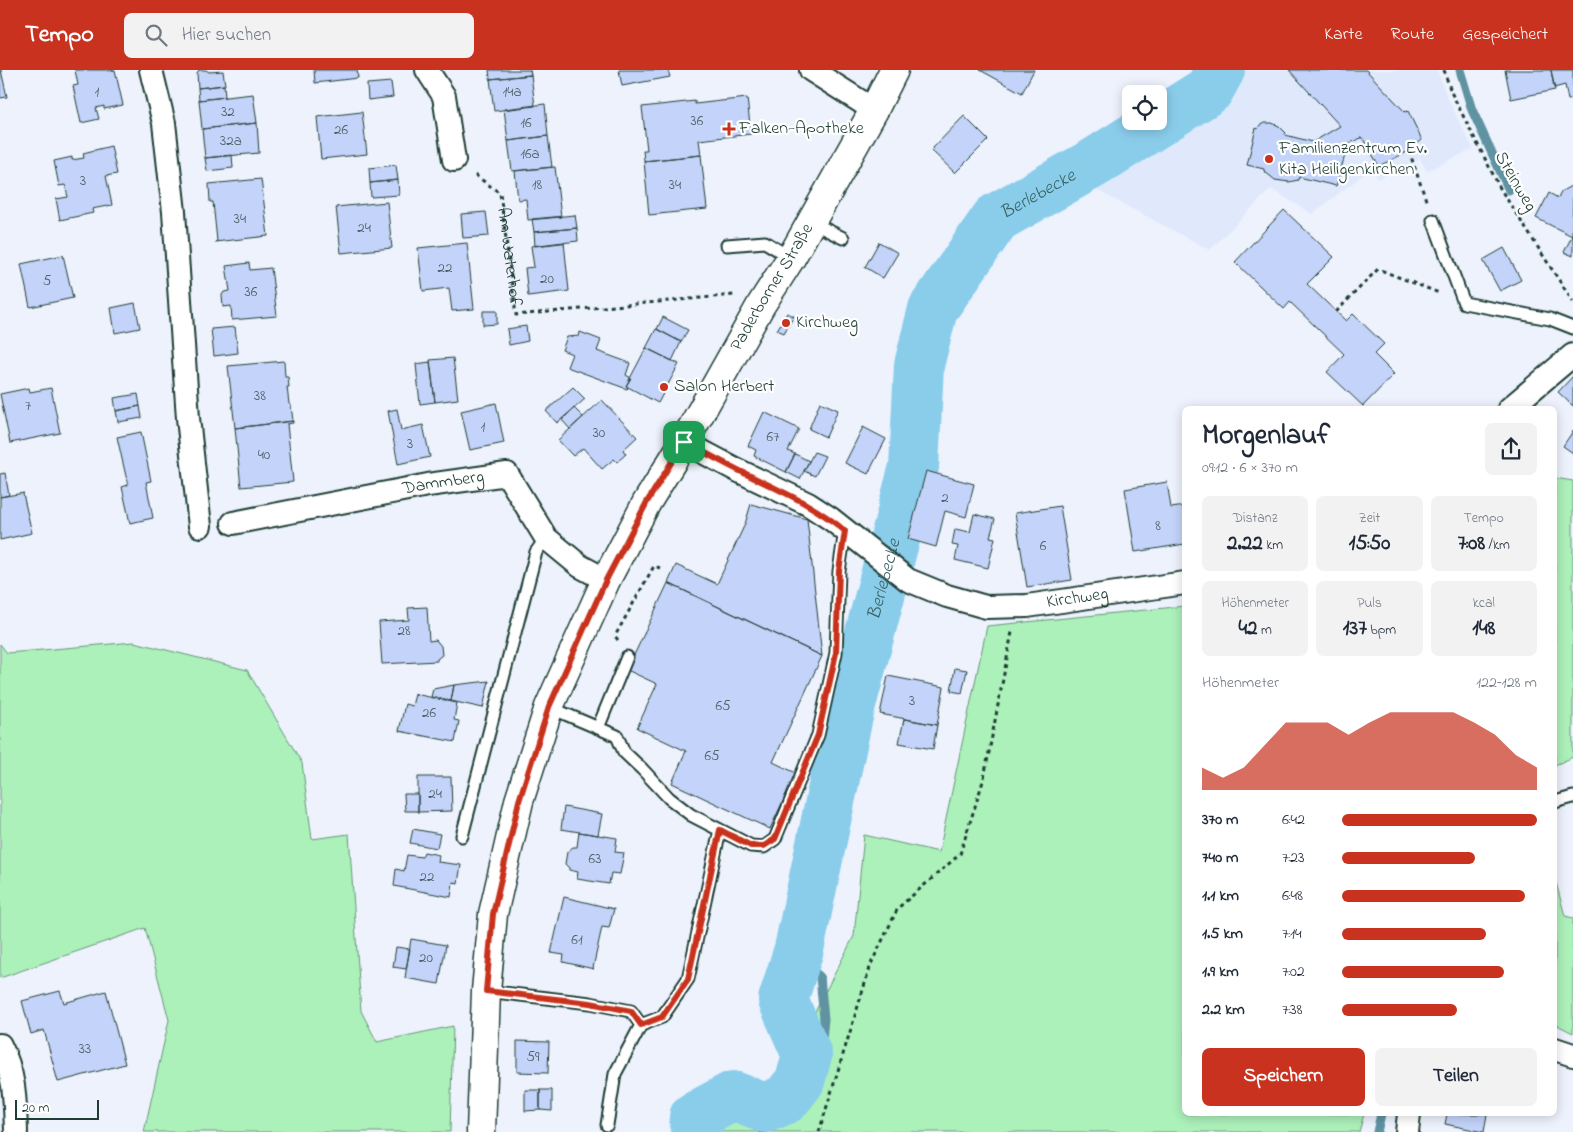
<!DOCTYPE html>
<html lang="de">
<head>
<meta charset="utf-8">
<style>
	:root { --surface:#fff; --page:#f2f2f3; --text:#1f2937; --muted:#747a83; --accent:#c8321e }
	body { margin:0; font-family:"Indie Flower",sans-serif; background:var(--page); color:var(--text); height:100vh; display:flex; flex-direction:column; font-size:19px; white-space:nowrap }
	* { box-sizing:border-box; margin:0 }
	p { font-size:16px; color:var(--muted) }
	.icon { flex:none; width:28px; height:28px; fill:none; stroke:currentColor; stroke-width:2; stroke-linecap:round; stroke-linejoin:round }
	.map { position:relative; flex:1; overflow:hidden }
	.drawer { position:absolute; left:1182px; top:336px; width:375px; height:710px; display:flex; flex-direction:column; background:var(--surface); border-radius:8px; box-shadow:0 2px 12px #0003 }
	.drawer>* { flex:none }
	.controls { position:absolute; left:1122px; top:15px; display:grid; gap:10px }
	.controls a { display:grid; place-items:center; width:45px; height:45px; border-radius:8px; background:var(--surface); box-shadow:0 2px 12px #0003; font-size:25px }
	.scale { position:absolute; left:15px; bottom:12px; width:84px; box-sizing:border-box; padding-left:5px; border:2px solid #1f3d34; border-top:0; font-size:14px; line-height:18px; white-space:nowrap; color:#1f3d34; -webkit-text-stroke:4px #fff; paint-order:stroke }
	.pin { position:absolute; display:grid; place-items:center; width:42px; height:42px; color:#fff; margin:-21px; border-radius:10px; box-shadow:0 2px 8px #0006 }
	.round { display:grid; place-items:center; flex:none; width:52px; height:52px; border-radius:8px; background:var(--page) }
	.head { display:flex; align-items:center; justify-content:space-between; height:85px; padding:0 20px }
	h1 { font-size:28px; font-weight:700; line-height:38px }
	.figures { display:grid; grid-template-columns:repeat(3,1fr); gap:8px; height:85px; padding:5px 20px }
	.figures div { display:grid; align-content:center; border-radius:8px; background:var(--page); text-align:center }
	.figures b { font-size:21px; font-weight:700 }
	.figures small { font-size:14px; font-weight:400 }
	.figures p { font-size:14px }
	.chart { height:140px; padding:10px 20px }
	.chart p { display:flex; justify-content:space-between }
	.chart svg { width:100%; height:90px; margin-top:5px; fill:var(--accent); opacity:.7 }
	.button { display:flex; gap:10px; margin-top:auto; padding:10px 20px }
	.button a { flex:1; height:58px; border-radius:8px; background:var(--accent); color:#fff; font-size:20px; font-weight:700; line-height:58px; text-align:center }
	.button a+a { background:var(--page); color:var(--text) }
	ul { padding:0 20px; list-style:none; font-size:16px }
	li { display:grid; grid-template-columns:80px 60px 1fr; align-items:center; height:38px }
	li i { height:12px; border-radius:6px; background:var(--accent) }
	header { display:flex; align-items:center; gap:30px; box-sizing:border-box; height:70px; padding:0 25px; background:var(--accent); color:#fff }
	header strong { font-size:24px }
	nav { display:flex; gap:28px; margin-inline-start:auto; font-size:18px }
	.search { width:350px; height:45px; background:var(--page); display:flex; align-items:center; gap:12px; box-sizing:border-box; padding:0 18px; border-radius:8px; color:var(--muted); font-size:19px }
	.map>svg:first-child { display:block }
</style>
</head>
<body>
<header>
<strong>Tempo</strong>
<div class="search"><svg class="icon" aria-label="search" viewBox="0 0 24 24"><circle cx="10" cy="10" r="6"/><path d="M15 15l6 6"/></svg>Hier suchen</div>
<nav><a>Karte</a><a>Route</a><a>Gespeichert</a></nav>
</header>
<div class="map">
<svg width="1573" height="1062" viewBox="0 0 1573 1062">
	<rect width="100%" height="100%" fill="#edf2fd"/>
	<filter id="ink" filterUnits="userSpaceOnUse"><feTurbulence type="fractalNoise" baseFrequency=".02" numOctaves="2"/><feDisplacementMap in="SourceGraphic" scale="10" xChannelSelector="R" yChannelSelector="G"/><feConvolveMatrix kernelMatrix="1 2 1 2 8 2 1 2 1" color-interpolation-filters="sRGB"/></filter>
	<g filter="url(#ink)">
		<path fill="#e0e9fc" d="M1231,0H1437L1447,27L1473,79L1427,101L1419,87L1417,91L1378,109L1372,98L1312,144L1271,119L1210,180L1081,112L1165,62L1221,17Z"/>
		<path fill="#acf0ba" stroke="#669677" d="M1555,408L1573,411V687L1555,695Z
			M1185,536V1044H1364L1359,1062H707L709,1057L779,1012L854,866L864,765L939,782L987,556Z
			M134,572L247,600L302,693L312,769L349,764L361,941L377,972L453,956L450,1062H144L169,950L145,858L0,908V574L7,583Z
			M1555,809L1565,846L1573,848V963L1555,954Z"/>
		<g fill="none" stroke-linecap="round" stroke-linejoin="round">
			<path stroke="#5f93a2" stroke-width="9" d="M1460,0L1472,40L1509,120
				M797,887L820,907L824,949L822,969L807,985
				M763,1062L765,1038
				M1377,1062L1381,1044"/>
			<path stroke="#8acdeb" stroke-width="50" id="s1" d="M696,1062L694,1047L733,1026L765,1038L786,1029L800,1011L807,985L783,930L799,879L848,646L914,397L919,295L933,239L996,148L1094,93L1209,20L1220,0"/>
		</g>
		<path fill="#c3d3f9" stroke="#1f3d34" d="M0,0H1L7,27L0,28Z
			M75,0H106L107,1L115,0L123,35L104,39V36L96,38L99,49L81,53L73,16L78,15Z
			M199,0H206L209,2L223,1L225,15L198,18L197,3Z
			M314,0H357L358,8L315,13Z
			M489,0H530L531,5L490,9Z
			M619,0H668L670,7L622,16Z
			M980,0H1034L1022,23Z
			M1289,0H1366L1405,42L1408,41L1422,70L1409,81L1379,96L1362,67L1354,72V71L1348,75L1336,116L1299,107L1298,110L1289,112L1275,110L1264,101V99L1247,95L1256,58L1258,59L1259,56L1264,53H1272L1279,56L1286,63L1285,65L1313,72L1340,56Z
			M1505,0H1551L1555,20L1511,29Z
			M1551,0H1573V29L1568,30L1565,15L1554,18Z
			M531,5L535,36L494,41L490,9Z
			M391,12L393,27L368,30L367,14Z
			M224,15L225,27L199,30L198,18Z
			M253,24L257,53L202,59L199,30Z
			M747,28L751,64L699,70L701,85L644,91L643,80H647L642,37L695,31V34Z
			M545,34L548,66L508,71L504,39Z
			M362,42L367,84L321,89L317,47Z
			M964,46L988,70L955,103L931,80Z
			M257,53L259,83L205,88L202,59Z
			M548,66L552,97L512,101L508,71Z
			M111,76L117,104L106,106L112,135L92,139L93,143L60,150L56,129L68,127L65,115L59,116L54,91L72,87V90L84,88L83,83Z
			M232,85L233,98L207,101L205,88Z
			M701,85L707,139L649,145L644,91Z
			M396,95L398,110L370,113L369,98Z
			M555,97L561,147L528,150L526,129L518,130L515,101Z
			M261,109L268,166L215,172L217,171L213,132H210L209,114Z
			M398,110L399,125L371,127L370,113Z
			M1571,116L1573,117L1572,166L1536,148L1549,123L1558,128L1562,121Z
			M387,132L392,178L341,183L336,137Z
			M1284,140L1334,187L1307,214L1346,251L1353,244L1384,274L1374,284L1394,304L1363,336L1327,302L1344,284L1290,232L1284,239L1235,192Z
			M486,142L489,166L463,168L461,144Z
			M575,145L577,158L534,162L532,149Z
			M577,158L578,171L535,176L534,162Z
			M1573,164V186L1564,182Z
			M564,172L569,221L528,226L525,198L534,197L531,176Z
			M879,172L898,183L883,208L865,197Z
			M467,173L474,239L452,241L449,218L423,221L418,178Z
			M1504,178L1521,210L1500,221L1483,190Z
			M63,185L73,228L30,237L21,194Z
			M249,193L250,200L271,198L277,246L232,250L231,236L223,237L222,225L224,222L230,221L226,196Z
			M135,233L140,258L115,263L111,238Z
			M483,241H497V254L483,255Z
			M787,243L794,246L784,263L777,260Z
			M663,247L688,260L681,272L657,259Z
			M526,256L528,271L509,275L507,259Z
			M235,257L238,283L214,286L211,259Z
			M656,259L681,272L672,291L646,278Z
			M580,262L601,270L597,281L630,293L626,305L631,308L626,316L628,318L627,319L567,297L572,284L562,280L567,267L579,266Z
			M646,278L679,294L658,333L626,316Z
			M453,288L458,329L435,332L430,290Z
			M284,291L285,307H288L289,317H287L289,334L291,335L293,351L235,358L228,296Z
			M430,292L435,332L420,334L416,294Z
			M1573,306V336L1558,322Z
			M573,317L585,329L557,353L546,341Z
			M29,318L30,322L51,318L60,363L10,373L0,324Z
			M138,324L140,336L116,341L114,328Z
			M602,330L637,367L623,380L626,384L617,392L614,389L602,399L583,378L573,386L558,370Z
			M820,332L838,340L826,367L809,359Z
			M496,333L504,373L470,380L461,341Z
			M140,336L142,348L118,352L116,341Z
			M574,338L583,347L570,359L562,350Z
			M397,339L401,360L423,355L430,387L398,394L388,341Z
			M764,342L799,359L788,381L795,384L786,402L754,386L756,380L748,376Z
			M293,351V353L287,354L293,412L241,417L235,358Z
			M863,357L886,369L868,404L845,393Z
			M1573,361V383L1563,376Z
			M141,362L151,411L146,412L153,448L130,453L122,417L128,415L117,367Z
			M814,382L825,386L815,406L804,401Z
			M795,384L809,391L800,409L786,402Z
			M926,401L974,414L966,447L945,441L936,477L908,469Z
			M5,403L9,425L0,427V404Z
			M1167,412L1171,438L1185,436V474L1135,482L1125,419Z
			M24,423L23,424L32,463L0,470V427Z
			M751,434L807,449L822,586L668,513L676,495L717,514L745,454Z
			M1060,436L1072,510L1027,517L1015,443Z
			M974,444L995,449L990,467L995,468L988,498L955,490L958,476L952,475L955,459L970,462Z
			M668,513L822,586L773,692L796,703L770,759L672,713L686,681L637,658L657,614L627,600Z
			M427,537L429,571L436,570L441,576L442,585L437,589V591L382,594L379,552L409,550L408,538Z
			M955,598L967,600L962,623L951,621Z
			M888,606L944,617L937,655L880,644Z
			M489,611L483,638L451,631L454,615Z
			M454,615L451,631L431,627L433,619Z
			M415,624L457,633L454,650L459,651L455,672L399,661L405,634L412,636Z
			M904,649L937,655L933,679L899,673Z
			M418,707H451L452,741L418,742Z
			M404,724H418V741H405Z
			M564,737L602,744L598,765L561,759Z
			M413,759L440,764L437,778L410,773Z
			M579,762L617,768L615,782L624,783L620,804L611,803L609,814L577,809L578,802L569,800V798L565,794L567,782L573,777H577Z
			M424,782L439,785L438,792L461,795L458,813L453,812L451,827L394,816L396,799L404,801L407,785L422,787Z
			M564,827L614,839L609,858L602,857L593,898L594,899L563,892L564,885L551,883Z
			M411,869L446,875L439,914L405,908Z
			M396,877L410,879L406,899L393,897Z
			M60,921L64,933L106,921L125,994L58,1012L44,960L31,964L22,931Z
			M517,971L549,972L548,1003L517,1002Z
			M525,1020H540V1040L525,1041Z
			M540,1020H552V1041L540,1040Z
			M1447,1044H1487L1484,1062L1445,1054Z"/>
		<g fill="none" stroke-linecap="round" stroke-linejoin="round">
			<defs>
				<path id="service" d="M1433,150L1464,233L1550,249L1573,258
					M811,152L843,168
					M727,175L765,172L791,188
					M549,637L617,666L624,682L642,699L669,728L691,745L751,776L764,777L775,769L818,665L836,583L839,501L845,461
					M598,658L627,587
					M1555,732L1573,727
					M462,766L536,482L546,468
					M486,921L590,933L631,941L641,955L615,1004L607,1055
					M641,955L662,947L688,909L720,760"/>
				<g id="minor">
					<path d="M151,0L164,53L174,142L188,348L200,456"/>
					<path d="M427,0L444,26L454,90"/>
					<path d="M811,0L874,40"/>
					<path d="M1509,339L1573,285"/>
					<path id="s3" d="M684,372L735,399L808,434L831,449L908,510L947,526L986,537L1027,536L1185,513"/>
					<path id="s4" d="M233,453L428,415L507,404L546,468L580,496L606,510"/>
					<path d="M0,975C15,1004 15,1030 16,1062"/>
					<path d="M1555,979L1573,985"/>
					<path d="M1407,1062L1409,1044"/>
				</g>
				<g id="secondary">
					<path id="s5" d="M481,1062L486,921L493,844L519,731L549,637L606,510L647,432L684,372L761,235L791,188L874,40L894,0"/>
				</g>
			</defs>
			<use href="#service" stroke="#1f3d34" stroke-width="15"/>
			<use href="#minor" stroke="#1f3d34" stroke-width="26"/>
			<use href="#secondary" stroke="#1f3d34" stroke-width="31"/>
			<g stroke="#1f3d34" stroke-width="3" stroke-dasharray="4 4" stroke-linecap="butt">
				<path d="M1444,0L1451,22L1501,120L1573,232"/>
				<path d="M1409,81L1427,133"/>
				<path id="s2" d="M475,105L500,123L516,245L734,225"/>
				<path d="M1336,242L1378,199L1439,223"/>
				<path d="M618,570L615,566L654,496L660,498"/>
				<path d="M819,1062L871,894L898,838L960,784L984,708L1012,562"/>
			</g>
			<use href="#service" stroke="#fff" stroke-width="11"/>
			<use href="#minor" stroke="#fff" stroke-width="22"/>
			<use href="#secondary" stroke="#fff" stroke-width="28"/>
		</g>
	</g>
	<g fill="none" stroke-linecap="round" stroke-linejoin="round" filter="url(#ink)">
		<defs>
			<path id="route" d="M684,372C702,381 720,391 738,400C776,419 812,433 845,461L839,501L836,583L818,665L775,769L764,776H751L720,760L688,909L662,947L641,955L631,941L590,933L486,921L493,844L519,731L549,637L606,510L647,432Z"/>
		</defs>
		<use href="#route" stroke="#fff" stroke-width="10"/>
		<use href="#route" stroke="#c8321e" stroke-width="6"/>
	</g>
	<g fill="#c8321e" stroke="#fff" stroke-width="2">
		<path d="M726.5 51.5h5v5h5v5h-5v5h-5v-5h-5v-5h5z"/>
		<circle cx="1269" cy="89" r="5"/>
		<circle cx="786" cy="253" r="5"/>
		<circle cx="664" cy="317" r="5"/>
	</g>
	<g text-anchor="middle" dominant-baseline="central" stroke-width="4.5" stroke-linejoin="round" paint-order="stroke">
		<g font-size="15" fill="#486265">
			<text x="97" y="22">1</text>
			<text x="512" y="22">14a</text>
			<text x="228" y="42">32</text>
			<text x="697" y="51">36</text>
			<text x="526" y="53">16</text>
			<text x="341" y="60">26</text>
			<text x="231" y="71">32a</text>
			<text x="530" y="84">16a</text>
			<text x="83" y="111">3</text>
			<text x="537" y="115">18</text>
			<text x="675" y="115">34</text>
			<text x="240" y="149">34</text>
			<text x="364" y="158">24</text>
			<text x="445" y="198">22</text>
			<text x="547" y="209">20</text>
			<text x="47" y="211">5</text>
			<text x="251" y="222">36</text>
			<text x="260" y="326">38</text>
			<text x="28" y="336">7</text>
			<text x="483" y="357">1</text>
			<text x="599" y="363">30</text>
			<text x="773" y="367">67</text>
			<text x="410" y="374">3</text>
			<text x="264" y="385">40</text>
			<text x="945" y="428">2</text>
			<text x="1158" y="456">8</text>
			<text x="1043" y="476">6</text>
			<text x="404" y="561">28</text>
			<text x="912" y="631">3</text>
			<text x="723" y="636">65</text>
			<text x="429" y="643">26</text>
			<text x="712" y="686">65</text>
			<text x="435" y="724">24</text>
			<text x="595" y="789">63</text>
			<text x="427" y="807">22</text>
			<text x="577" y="870">61</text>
			<text x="426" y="888">20</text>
			<text x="85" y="979">33</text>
			<text x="533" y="987">59</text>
		</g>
		<g font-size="18" fill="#1f3d34" stroke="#fff" text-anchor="start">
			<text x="739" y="59">Falken-Apotheke</text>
			<text x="1279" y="79">Familienzentrum Ev.<tspan x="1279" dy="21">Kita Heiligenkirchen</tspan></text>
			<text x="796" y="253">Kirchweg</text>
			<text x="674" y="317">Salon Herbert</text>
		</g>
		<g font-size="18" fill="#1f3d34" stroke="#fff">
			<text transform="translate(1515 112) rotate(60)">Steinweg</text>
			<text stroke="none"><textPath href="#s2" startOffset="95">Am Waterhof</textPath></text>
			<text stroke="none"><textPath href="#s5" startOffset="909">Paderborner Straße</textPath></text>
			<text stroke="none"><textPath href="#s4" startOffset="214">Dammberg</textPath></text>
			<text stroke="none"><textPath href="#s3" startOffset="439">Kirchweg</textPath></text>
		</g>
		<g font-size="19" font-style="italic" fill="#3a6162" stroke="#fff">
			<text stroke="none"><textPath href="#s1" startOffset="1094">Berlebecke</textPath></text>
			<text stroke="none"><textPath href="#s1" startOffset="659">Berlebecke</textPath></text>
		</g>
	</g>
</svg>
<div class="controls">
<a><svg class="icon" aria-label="locate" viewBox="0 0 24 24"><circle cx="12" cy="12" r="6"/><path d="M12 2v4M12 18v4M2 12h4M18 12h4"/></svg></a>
</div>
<div class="scale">20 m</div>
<div class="pin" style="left:684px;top:372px;background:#1e9e55"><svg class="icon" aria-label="arrive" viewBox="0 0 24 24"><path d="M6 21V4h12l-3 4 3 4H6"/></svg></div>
<section class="drawer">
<div class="head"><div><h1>Morgenlauf</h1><p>09:12 · 6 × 370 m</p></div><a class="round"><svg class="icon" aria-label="share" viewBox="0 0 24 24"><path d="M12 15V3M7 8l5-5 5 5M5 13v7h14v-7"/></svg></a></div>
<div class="figures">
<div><p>Distanz</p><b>2.22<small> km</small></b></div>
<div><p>Zeit</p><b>15:50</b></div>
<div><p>Tempo</p><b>7:08<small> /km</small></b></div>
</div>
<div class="figures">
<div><p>Höhenmeter</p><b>42<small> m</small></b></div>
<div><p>Puls</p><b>137<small> bpm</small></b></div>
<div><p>kcal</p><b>148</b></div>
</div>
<div class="chart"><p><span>Höhenmeter</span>122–128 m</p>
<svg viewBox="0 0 160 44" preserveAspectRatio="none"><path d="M0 44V33L10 38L20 33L30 22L40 11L50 11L60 11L70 17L80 11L90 6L100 6L110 6L120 6L130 11L140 17L150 27L160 33V44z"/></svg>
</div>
<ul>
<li><b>370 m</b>6:42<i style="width:100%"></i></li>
<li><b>740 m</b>7:23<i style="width:68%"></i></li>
<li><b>1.1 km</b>6:48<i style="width:94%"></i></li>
<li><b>1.5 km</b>7:14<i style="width:74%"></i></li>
<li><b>1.9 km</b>7:02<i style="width:83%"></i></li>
<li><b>2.2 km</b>7:38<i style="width:59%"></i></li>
</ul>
<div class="button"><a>Speichern</a><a>Teilen</a></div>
</section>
</div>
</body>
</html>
